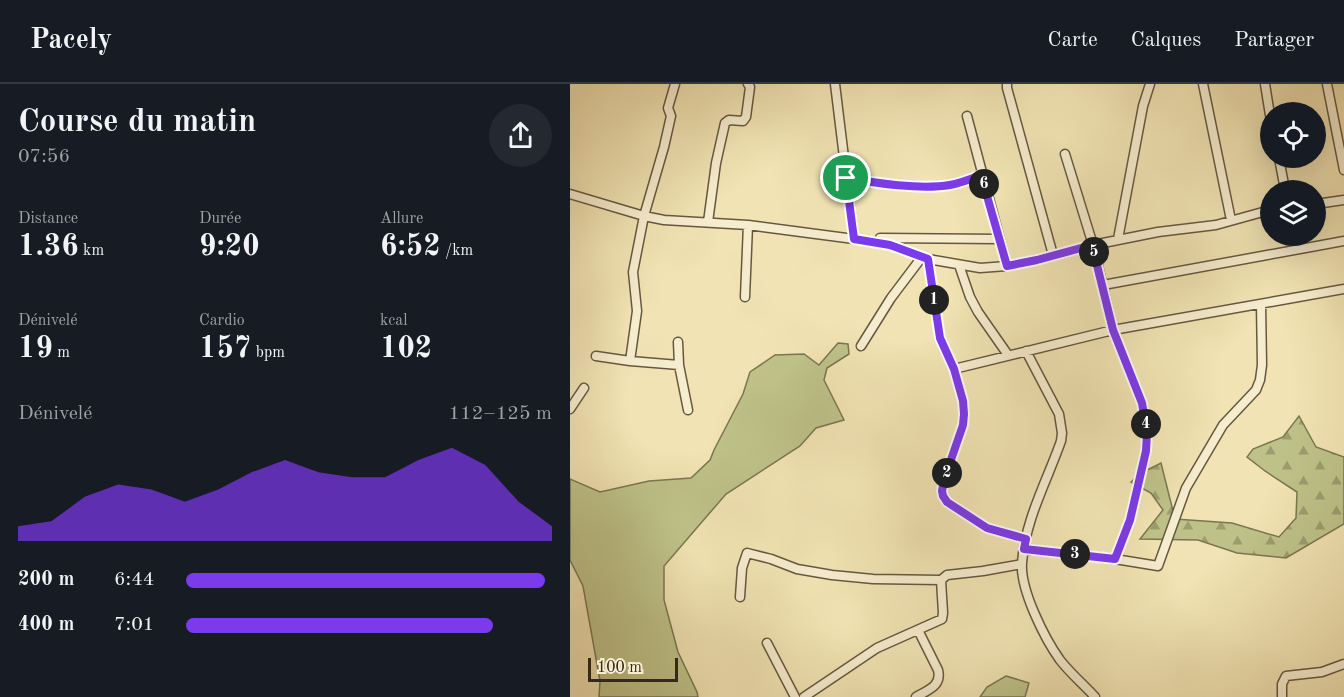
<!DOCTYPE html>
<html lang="fr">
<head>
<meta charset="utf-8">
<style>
	:root { --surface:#171b24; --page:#242831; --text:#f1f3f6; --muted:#9ea1a6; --line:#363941; --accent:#7c3aed }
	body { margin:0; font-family:"Old Standard TT",serif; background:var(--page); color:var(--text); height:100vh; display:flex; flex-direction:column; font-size:22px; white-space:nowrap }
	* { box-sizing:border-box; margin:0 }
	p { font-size:20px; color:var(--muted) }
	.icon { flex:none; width:33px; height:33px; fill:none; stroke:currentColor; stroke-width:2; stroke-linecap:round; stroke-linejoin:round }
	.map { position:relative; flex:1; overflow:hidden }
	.panel { display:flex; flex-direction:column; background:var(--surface); width:570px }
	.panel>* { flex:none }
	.tools { position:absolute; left:690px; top:18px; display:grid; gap:12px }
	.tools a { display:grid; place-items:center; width:66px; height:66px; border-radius:50%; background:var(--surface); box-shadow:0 6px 24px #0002; font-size:30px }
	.scale { position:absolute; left:18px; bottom:15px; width:90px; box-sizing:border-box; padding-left:6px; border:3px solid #36291a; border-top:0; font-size:16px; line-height:21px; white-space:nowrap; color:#36291a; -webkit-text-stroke:4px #f6edce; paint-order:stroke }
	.pin { position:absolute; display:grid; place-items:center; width:51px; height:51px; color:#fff; margin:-26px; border:3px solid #fff; border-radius:50%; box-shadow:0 2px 6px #0007 }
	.km { position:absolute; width:30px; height:30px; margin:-15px; border-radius:50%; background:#222; color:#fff; font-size:16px; line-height:30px; text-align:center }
	.round { display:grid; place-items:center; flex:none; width:63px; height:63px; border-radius:32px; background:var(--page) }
	.summary { display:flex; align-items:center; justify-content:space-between; height:102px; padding:0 18px }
	h1 { font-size:33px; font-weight:800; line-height:45px }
	.figures { display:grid; grid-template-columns:repeat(3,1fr); gap:9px; height:102px; padding:6px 18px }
	.figures div { display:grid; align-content:center }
	.figures b { font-size:30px; font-weight:800 }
	.figures small { font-size:16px; font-weight:400 }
	.figures p { font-size:16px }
	.chart { height:168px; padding:12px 18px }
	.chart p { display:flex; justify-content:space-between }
	.chart svg { width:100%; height:108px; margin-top:6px; fill:var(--accent); opacity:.7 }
	ul { padding:0 18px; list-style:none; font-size:20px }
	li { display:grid; grid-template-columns:96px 72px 1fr; align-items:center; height:45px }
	li i { height:15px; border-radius:8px; background:var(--accent) }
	header { display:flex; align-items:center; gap:36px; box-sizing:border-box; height:84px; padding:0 30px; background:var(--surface); border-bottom:2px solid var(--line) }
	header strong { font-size:28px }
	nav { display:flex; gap:33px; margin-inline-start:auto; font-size:21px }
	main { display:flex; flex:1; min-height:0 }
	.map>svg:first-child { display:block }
</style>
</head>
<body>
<header>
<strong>Pacely</strong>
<nav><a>Carte</a><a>Calques</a><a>Partager</a></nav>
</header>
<main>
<section class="panel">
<div class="summary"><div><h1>Course du matin</h1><p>07:56</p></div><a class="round"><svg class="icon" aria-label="share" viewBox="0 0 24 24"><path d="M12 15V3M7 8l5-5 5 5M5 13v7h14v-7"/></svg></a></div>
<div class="figures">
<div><p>Distance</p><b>1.36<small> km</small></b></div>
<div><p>Durée</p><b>9:20</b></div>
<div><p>Allure</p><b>6:52<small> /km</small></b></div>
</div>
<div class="figures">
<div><p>Dénivelé</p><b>19<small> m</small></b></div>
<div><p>Cardio</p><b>157<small> bpm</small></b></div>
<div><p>kcal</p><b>102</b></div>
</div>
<div class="chart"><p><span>Dénivelé</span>112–125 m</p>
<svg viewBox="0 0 160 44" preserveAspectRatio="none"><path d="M0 44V38L10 36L20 26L30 21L40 23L50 28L60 23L70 16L80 11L90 16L100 18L110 18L120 11L130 6L140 13L150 28L160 38V44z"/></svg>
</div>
<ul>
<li><b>200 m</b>6:44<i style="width:98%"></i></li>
<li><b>400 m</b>7:01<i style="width:84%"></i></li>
</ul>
</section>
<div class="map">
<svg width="774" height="613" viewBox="0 0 774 613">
	<defs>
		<pattern id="forest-firs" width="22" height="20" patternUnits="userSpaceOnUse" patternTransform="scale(1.5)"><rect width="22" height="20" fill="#bec289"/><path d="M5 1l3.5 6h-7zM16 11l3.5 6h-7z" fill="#9b9e6f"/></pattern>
	</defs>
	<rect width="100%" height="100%" fill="#f1e3b3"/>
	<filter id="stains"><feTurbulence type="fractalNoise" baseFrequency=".00333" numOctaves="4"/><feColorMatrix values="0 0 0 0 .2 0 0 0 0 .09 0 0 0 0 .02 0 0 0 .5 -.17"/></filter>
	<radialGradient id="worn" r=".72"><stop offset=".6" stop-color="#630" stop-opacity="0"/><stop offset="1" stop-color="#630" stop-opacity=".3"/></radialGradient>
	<path fill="#bec289" stroke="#7a7652" stroke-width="1.5" d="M268,259L278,260L279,270L257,284L254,296L274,336L246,344L230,362L156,410L94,482V516L108,568L127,608L128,613H29L30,597L13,502L0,476V395L30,408L79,397L121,394L140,376L144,366L173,310L180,288L205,271L234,270L249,281Z
		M436,592L459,599L455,613H410L417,603Z"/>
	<path fill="url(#forest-firs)" stroke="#7a7652" stroke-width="1.5" d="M729,332L746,363L774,373V440L716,474L667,469L628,456L570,455L593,426L581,409L561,398L571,389L591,379L605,435L662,439L709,453L726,434L727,408L695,387L677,373L683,365L713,353Z"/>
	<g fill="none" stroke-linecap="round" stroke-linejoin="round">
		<defs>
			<path id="minor" d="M265,0L284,155
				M437,0V4L483,171
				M633,0L661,136
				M695,0L700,31
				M757,0L774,86
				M397,32L437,182
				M709,74L715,106
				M276,94C306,99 350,106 380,101C391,99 401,95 411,91
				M0,110L74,132L94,136L178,141L284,155L320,161L358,175L410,184L437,182L467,176L523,161L495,70
				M746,120L774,116
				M138,138L146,79L155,39L159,36L173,37L176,33L180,3L178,0
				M310,154L429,155
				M548,155L573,22L580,0
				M358,175L370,254L384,285L393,317L394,330L393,341L374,396L372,407L373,412L377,418L417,444L456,455
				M389,181L400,213L408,228L438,271
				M533,201L774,157
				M175,213L178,141
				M108,258L109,281
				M291,262L321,214L352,173
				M456,267L489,330L492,349L491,357C477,397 455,436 452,479C450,506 475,555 490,576C500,589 514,601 525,613
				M26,272L60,277L109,281L118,326
				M60,277L67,227L63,188L74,132L94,63L101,32L98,24L105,0
				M384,285L543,246L774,205
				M0,325L14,304
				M454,465L545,475L588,482L616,404L653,341L686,306L690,296L692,281L691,220
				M545,475L560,436L576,367L577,349L572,319L543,246L523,161L588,148L646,141L700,126
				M170,513L172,484L177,469L201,475L227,485L262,491L303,495L371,496
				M197,559L225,613
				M234,613L307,564L372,535L373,529L371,496L377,491L413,487L452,480
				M346,613C358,606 372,602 368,586L348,546
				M712,613V600L716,592L752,588L774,580"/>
		</defs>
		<use href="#minor" stroke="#655840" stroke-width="11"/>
		<use href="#minor" stroke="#f6edce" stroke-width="8"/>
	</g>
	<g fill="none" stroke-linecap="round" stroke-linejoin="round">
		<defs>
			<path id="route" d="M411,91L437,182L467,176L522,161L543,246L572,319L577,349L576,367L560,436L545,475L454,465L456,455L417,444L377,418L373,412L372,407L374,396L393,341L394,330L393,317L384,285L370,254L358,175L320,161L284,155L276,94C306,99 350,106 380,101C391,99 401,95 411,91Z"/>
		</defs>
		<use href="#route" stroke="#fff" stroke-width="12"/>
		<use href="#route" stroke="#7c3aed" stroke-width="8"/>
	</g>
	<rect width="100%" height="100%" filter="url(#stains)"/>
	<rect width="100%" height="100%" fill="url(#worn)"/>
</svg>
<div class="tools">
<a><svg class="icon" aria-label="locate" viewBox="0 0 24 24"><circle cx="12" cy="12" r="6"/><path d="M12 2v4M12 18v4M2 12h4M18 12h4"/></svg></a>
<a><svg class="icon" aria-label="layers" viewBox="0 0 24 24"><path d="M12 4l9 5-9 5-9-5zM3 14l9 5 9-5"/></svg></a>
</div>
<div class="scale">100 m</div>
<div class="pin" style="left:276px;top:94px;background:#1e9e55"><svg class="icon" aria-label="arrive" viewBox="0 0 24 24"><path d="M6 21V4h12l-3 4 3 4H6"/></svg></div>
<b class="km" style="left:364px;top:216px">1</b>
<b class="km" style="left:377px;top:389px">2</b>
<b class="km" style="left:505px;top:470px">3</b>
<b class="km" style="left:576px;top:340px">4</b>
<b class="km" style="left:524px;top:168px">5</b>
<b class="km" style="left:414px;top:100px">6</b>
</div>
</main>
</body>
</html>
